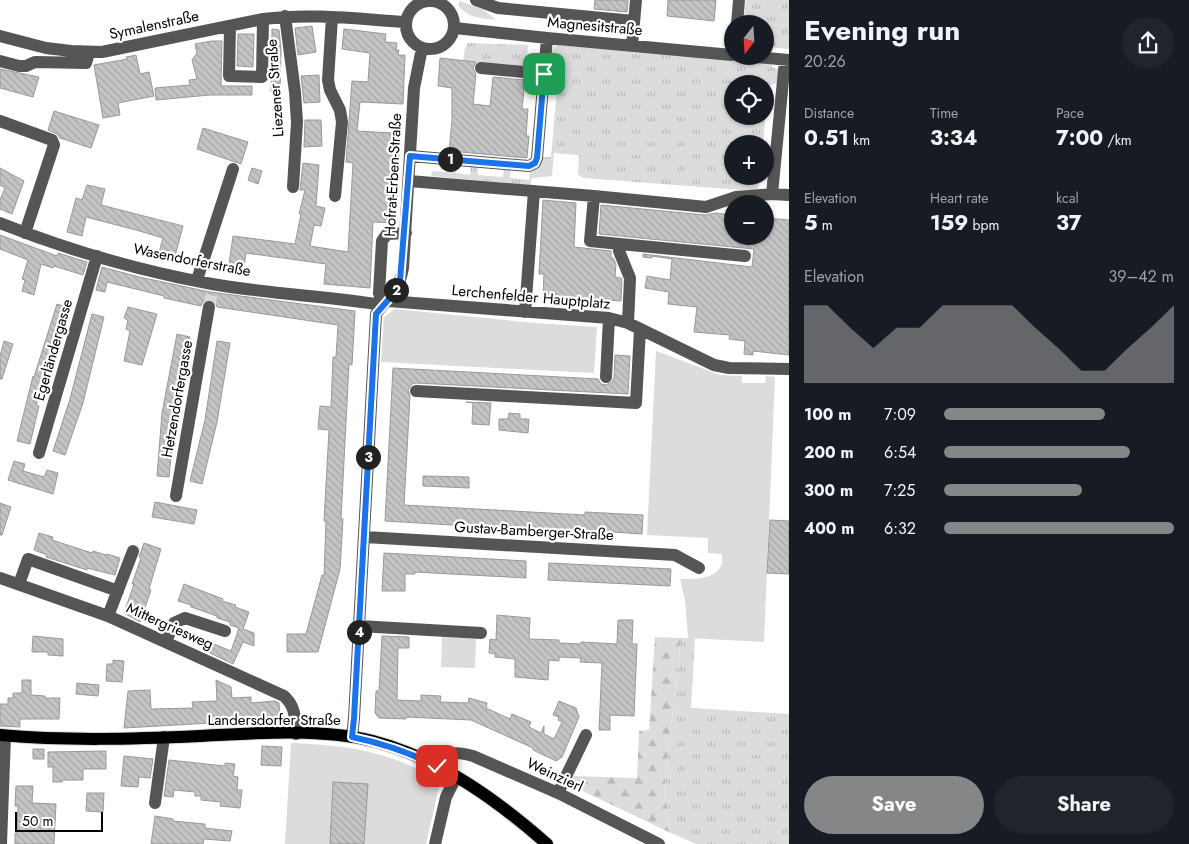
<!DOCTYPE html>
<html lang="en">
<head>
<meta charset="utf-8">
<style>
	:root { --surface:#171b24; --page:#20242c; --text:#f1f3f6; --muted:#9ea1a6; --accent:#858687 }
	body { margin:0; font-family:Jost,sans-serif; background:var(--page); color:var(--text); height:100vh; display:flex; flex-direction:column; font-size:19px; white-space:nowrap }
	* { box-sizing:border-box; margin:0 }
	p { font-size:16px; color:var(--muted) }
	.icon { flex:none; width:28px; height:28px; fill:none; stroke:currentColor; stroke-width:2; stroke-linecap:round; stroke-linejoin:round }
	.map { position:relative; flex:1; overflow:hidden }
	.side { display:flex; flex-direction:column; background:var(--surface); width:400px }
	.side>* { flex:none }
	.needle { width:32px; rotate:197deg }
	.controls { position:absolute; left:724px; top:15px; display:grid; gap:10px }
	.controls a { display:grid; place-items:center; width:50px; height:50px; border-radius:50%; background:var(--surface); box-shadow:0 1px 4px #0004; font-size:25px }
	.scale { position:absolute; left:15px; bottom:12px; width:88px; box-sizing:border-box; padding-left:5px; border:2px solid #000; border-top:0; font-size:14px; line-height:18px; white-space:nowrap; color:#000; -webkit-text-stroke:4px #fff; paint-order:stroke }
	.pin { position:absolute; display:grid; place-items:center; width:42px; height:42px; color:#fff; margin:-21px; border-radius:10px; box-shadow:0 2px 8px #0006 }
	.km { position:absolute; width:25px; height:25px; margin:-12px; border-radius:50%; background:#222; color:#fff; font-size:14px; line-height:25px; text-align:center }
	.round { display:grid; place-items:center; flex:none; width:52px; height:52px; border-radius:26px; background:var(--page) }
	.overview { display:flex; align-items:center; justify-content:space-between; height:85px; padding:0 15px }
	h1 { font-size:28px; font-weight:700; line-height:38px }
	.stats { display:grid; grid-template-columns:repeat(3,1fr); gap:8px; height:85px; padding:5px 15px }
	.stats div { display:grid; align-content:center }
	.stats b { font-size:21px; font-weight:700 }
	.stats small { font-size:14px; font-weight:400 }
	.stats p { font-size:14px }
	.chart { height:140px; padding:10px 15px }
	.chart p { display:flex; justify-content:space-between }
	.chart svg { width:100%; height:90px; margin-top:5px; fill:var(--accent); opacity:.7 }
	.button { display:flex; gap:10px; margin-top:auto; padding:10px 15px }
	.button a { flex:1; height:58px; border-radius:30px; background:var(--accent); color:#fff; font-size:20px; font-weight:700; line-height:58px; text-align:center }
	.button a+a { background:var(--page); color:var(--text) }
	ul { padding:0 15px; list-style:none; font-size:16px }
	li { display:grid; grid-template-columns:80px 60px 1fr; align-items:center; height:38px }
	li i { height:12px; border-radius:6px; background:var(--accent) }
	main { display:flex; flex:1; min-height:0 }
	.map>svg:first-child { display:block }
</style>
</head>
<body>
<main>
<div class="map">
<svg width="789" height="844" viewBox="0 0 789 844">
	<defs>
		<pattern id="grass-tufts" width="24" height="20" patternUnits="userSpaceOnUse" patternTransform="scale(1.25)"><rect width="24" height="20" fill="#dcdcdc"/><path d="M3 7l-1-3M5 7V3M7 7l1-3M15 17l-1-3M17 17v-4M19 17l1-3" fill="none" stroke="#bbb"/></pattern>
		<pattern id="forest-firs" width="22" height="20" patternUnits="userSpaceOnUse" patternTransform="scale(1.25)"><rect width="22" height="20" fill="#dcdcdc"/><path d="M5 1l3.5 6h-7zM16 11l3.5 6h-7z" fill="#bbb"/></pattern>
		<pattern id="building-back-hatch" width="6" height="6" patternUnits="userSpaceOnUse" patternTransform="scale(1.25)"><rect width="6" height="6" fill="#c4c4c4"/><path d="M-1 5l2 2M0 0l6 6M5-1l2 2" fill="none" stroke="#a7a7a7"/></pattern>
	</defs>
	<rect width="100%" height="100%" fill="#fff"/>
	<path fill="url(#grass-tufts)" fill-rule="evenodd" d="M746,0H789V49L765,47V24H743Z
		M460,1L484,10L496,20C481,18 466,18 458,4Z
		M468,43L528,45L526,67L463,61L465,48Z
		M558,45L770,63L772,67L779,70V82L768,86L763,144H732V176H760L758,189L754,190H741L583,178L578,174L579,155L554,153L552,176L532,178L530,185L431,176L432,171L449,172L450,164H457L456,173L470,175L471,166H478V175L503,177L504,168L511,169L510,178L529,180L530,171L542,157H551L560,55L551,54L554,46ZM732,84H765V116H732Z
		M681,638H695L691,708L789,714V844H696L671,833L666,807L665,780Z"/>
	<path fill="url(#forest-firs)" d="M655,637L681,638L665,780L666,807L671,833L568,784L571,776L637,778L639,731L649,730Z"/>
	<path fill="#dcdcdc" d="M395,309L534,323L597,327L594,373L381,362L384,317Z
		M656,351L720,375L742,376V383H765L766,376L775,377L764,642L688,638L685,600L680,579C693,579 714,580 721,566C723,563 722,558 722,554L708,553V538L647,535Z
		M442,637L476,639L475,668L441,667Z
		M291,743C335,745 372,748 413,767C426,772 435,773 439,787L426,844H285Z"/>
	<path fill="url(#building-back-hatch)" stroke="#999" d="M595,0H628L627,12L594,9Z
		M668,0H716L714,21L667,16Z
		M312,26L316,52L298,55L295,28Z
		M272,29L279,30L281,49L280,92H271Z
		M344,29L386,34L385,42L397,43L396,50H399L398,55H405L403,104L360,102L357,131L392,133L390,155H399L396,223L373,222L370,288L324,284L326,264L246,253L243,273L228,271L233,236L295,244L301,214H299L305,190H300L303,163L319,165L316,206L325,208L321,226L314,225L310,246L348,252L353,163L346,162L352,81L368,82L370,53L342,49Z
		M238,34H254L253,67L237,66Z
		M212,41H222L221,86H252V95H210L156,100L155,88L190,85L189,80L197,79L192,60L197,53L195,44Z
		M136,55L140,74L149,72L154,96L118,103L120,115L103,118L94,65L127,59L126,57Z
		M440,58L476,62L473,68L476,74L473,104L490,106L493,77L525,80L522,109H528L526,136H529L527,158L449,151L452,121V88L438,86Z
		M0,69L39,77L33,97L0,88Z
		M319,75L320,102L304,103L301,76Z
		M54,111L99,125L91,148L60,138L57,134L48,130Z
		M305,120H321L322,146L304,147Z
		M203,128L248,142L241,164L197,149Z
		M0,168L24,181L12,214L0,209V200L5,188L0,185Z
		M252,168L262,171L258,184L248,180Z
		M87,185L105,189L101,205L183,226L174,260L158,256L163,238L136,230L86,217L82,236L67,232L76,198L82,200Z
		M543,200L576,203L574,247L611,251V258H613L616,264L615,277L621,278L622,279L621,301L543,296L544,274H539Z
		M601,205L705,215L715,213L732,215V236H765V218L789,220V355L753,351V355L744,354L745,341L729,339L730,335L694,332L697,307L668,304L669,292L645,288L647,276L670,280L672,259L652,256V258L643,257V254L752,267L754,249L599,234Z
		M0,235L57,256L58,253L87,262L83,275L54,266L53,268L41,264L34,295L22,291L25,280L22,279L28,260L0,249Z
		M102,267L139,277L210,292L355,311L352,365L349,364L341,519H343L340,569L318,652H287V634H306L322,575L324,576L326,521H324L329,430L318,429L320,406L331,407L333,357H336L338,325L217,307L215,301L210,299L203,301L201,306L164,298V296L107,282L105,292L96,290Z
		M57,304L69,308L46,380L44,379L36,405L39,406L30,444L17,441L33,376L34,377Z
		M128,307L157,314L142,365L124,361L130,331L126,329L128,320L124,318Z
		M92,314L104,317L83,403L65,455L53,451L70,399Z
		M177,334L190,337L175,415L169,477L157,476L162,413Z
		M4,341L13,344L2,379H0V356Z
		M217,341L230,343L217,422L202,484L190,481L205,420Z
		M615,355L630,356L628,394L416,383L412,384L408,390L410,396L404,505L585,515V512L643,515L642,534L584,530V533L385,521L393,368L598,379L601,384L606,385L612,382L614,378Z
		M466,402L491,403L489,425L472,424L473,403Z
		M509,413L520,414V419H529L528,433L499,430V419H508Z
		M14,461L25,464L23,471L44,477L47,470L58,473L53,494L8,480Z
		M423,476L469,477V488L423,486Z
		M155,502L197,510L194,524L152,517Z
		M0,503L11,507L2,535H0Z
		M770,520L789,521V574L767,573Z
		M39,533L53,537L52,540L92,553L93,551L106,555L107,554L120,558L115,575L87,568V570L46,557L47,555L34,550Z
		M144,543L161,549L149,589L151,590L140,622L124,613L134,584H132L141,558L139,557Z
		M384,553L526,561V578L415,572V574H405V591H382Z
		M549,563L671,569L670,586L548,580Z
		M184,584L223,599L222,601L236,605L235,607L249,612L243,629L254,633V646L243,642L233,664L210,653L214,644L231,651L239,628L230,625V622L217,618V616L191,607V605L178,601Z
		M497,615L530,618L529,639L559,640V643L581,644V642L617,644L618,620H633L632,644H637L634,716L610,715V730H599L602,663L580,662L581,658L559,657V661L549,660L548,680L515,677V659L495,657V654L489,653L490,639L496,640Z
		M33,636L63,639V656L48,655V652H32Z
		M382,636L409,637V648H398L397,700L421,701V695L441,696L440,702L468,703L469,698L487,703L486,708L510,719L512,714L531,722L529,727L541,733L544,726V734L554,739L562,722L558,720L559,717L553,715L559,701L576,708L579,717L562,757L556,761L533,750V748L471,720L406,717V719L379,718L375,713L376,691H379Z
		M113,660L124,661L122,682L106,681L107,664H113Z
		M22,680H31V695L45,696V698H60L59,719H20V727L0,726V704H8V698H13V693H22Z
		M216,680L231,687L232,698L251,697V703L275,701L279,703L280,719L124,728L128,691L150,690L151,709L193,708L192,702L217,701Z
		M77,683L99,685L98,696L76,694Z
		M262,746L282,747L281,766L261,765Z
		M33,749H44V759H33Z
		M106,751V769H83V780H62V782H53V767H48V752Z
		M124,756L153,759L150,778L139,777L138,787L121,786Z
		M169,760L225,766V763L235,764L233,776L238,777L237,790H242L240,808L220,806L221,802L201,800V796H195V792L174,790L173,797L164,796Z
		M333,782L368,784L364,844H330Z
		M16,786H33L32,803L56,804L54,844H15V833H17L18,806H15Z
		M87,793H104L103,812L86,811Z
		M155,816L173,819V821L205,824V828L232,831L230,841L204,839L203,844H151Z"/>
	<g fill="none" stroke-linecap="round" stroke-linejoin="round">
		<path stroke="#d9d9d9" stroke-width="12" stroke-dasharray="12 6" stroke-linecap="butt" d="M209,307L212,292"/>
		<defs>
			<path id="major" d="M0,735C67,741 133,739 200,736C254,733 320,728 373,741C439,758 497,800 547,844"/>
		</defs>
		<use href="#major" stroke="#dbdbdb" stroke-width="14"/>
		<path stroke="#555" stroke-width="12" d="M476,0L498,8L634,21
			M406 25a24 24 0 1 1 48 0a24 24 0 1 1-48 0Z
			M285,16L295,92L297,122L293,187
			M332,17L328,80L330,90L340,110L342,122L335,196
			M737,24L739,0
			M230,26L229,76L262,77L263,19
			M455,28L547,38L732,55
			M0,36L46,48L71,51L102,52L263,19C311,13 358,19 406,22
			M632,46L636,0
			M746,56L789,60
			M0,61L19,66H26L35,62L86,63L89,53
			M481,68L544,74
			M0,121L52,140L54,145L25,233
			M410,156L529,166L535,163L537,158L547,38
			M409,181L594,196
			M772,194L785,60
			M0,223C68,250 140,271 212,284C269,294 326,296 383,305
			M620,244L745,256
			M197,280L233,169
			M388,301L609,318L628,323L714,365L729,368L789,369
			M383,305L379,293L382,241L387,234L406,233
			M525,312L534,191
			M628,323L630,278L619,251L620,244L590,241L594,196L706,207L736,197L772,194L789,195
			M606,377L609,318
			M416,391L636,403L640,329
			M39,453L97,256
			M176,496L209,307
			M365,537L675,555L699,568
			M0,578L108,616L284,696C296,707 295,718 296,734
			M19,584L28,559L118,591
			M108,616L133,551
			M359,626L481,633
			M166,642L174,623L185,618L225,631
			M352,737L354,718L376,314C389,294 398,295 403,268L414,88L422,48
			M437,766C450,751 455,751 473,756L558,793L659,844
			M558,793L586,735
			M155,803L164,737
			M1,844L5,736
			M435,844L446,797L456,777"/>
		<use href="#major" stroke="#000" stroke-width="12"/>
	</g>
	<g fill="none" stroke-linecap="round" stroke-linejoin="round">
		<defs>
			<path id="route" d="M437,766C410,753 382,743 352,737L354,718L376,314L395,292L400,281L410,156L529,166L535,163L537,158L544,74"/>
		</defs>
		<use href="#route" stroke="#fff" stroke-width="10"/>
		<use href="#route" stroke="#1a73e8" stroke-width="6"/>
	</g>
	<g text-anchor="middle" dominant-baseline="central" stroke-width="4.5" stroke-linejoin="round" paint-order="stroke">
		<g font-size="15" fill="#000" stroke="#fff">
			<text transform="translate(154 25) rotate(-12)">Symalenstraße</text>
			<text transform="translate(595 26) rotate(5)">Magnesitstraße</text>
			<text transform="translate(275 88) rotate(-94)">Liezener Straße</text>
			<text transform="translate(393 175) rotate(-87)">Hofrat-Erben-Straße</text>
			<text transform="translate(192 260) rotate(11)">Wasendorferstraße</text>
			<text transform="translate(531 297) rotate(5)">Lerchenfelder Hauptplatz</text>
			<text transform="translate(53 350) rotate(-74)">Egerländergasse</text>
			<text transform="translate(177 399) rotate(-80)">Hetzendorfergasse</text>
			<text transform="translate(534 531) rotate(3)">Gustav-Bamberger-Straße</text>
			<text transform="translate(170 626) rotate(24)">Mittergriesweg</text>
			<text x="274" y="720">Landersdorfer Straße</text>
			<text transform="translate(555 775) rotate(25)">Weinzierl</text>
		</g>
	</g>
</svg>
<div class="controls">
<a><svg class="needle" viewBox="-14 -14 28 28"><path d="M0-13l5 13h-10z" fill="#e53935"/><path d="M0 13l5-13h-10z" fill="#9ea1a6"/></svg></a>
<a><svg class="icon" aria-label="locate" viewBox="0 0 24 24"><circle cx="12" cy="12" r="6"/><path d="M12 2v4M12 18v4M2 12h4M18 12h4"/></svg></a>
<a>+</a>
<a>−</a>
</div>
<div class="scale">50 m</div>
<div class="pin" style="left:544px;top:74px;background:#1e9e55"><svg class="icon" aria-label="arrive" viewBox="0 0 24 24"><path d="M6 21V4h12l-3 4 3 4H6"/></svg></div>
<div class="pin" style="left:437px;top:766px;background:#d93025"><svg class="icon" aria-label="check" viewBox="0 0 24 24"><path d="M5 12l5 5 9-10"/></svg></div>
<b class="km" style="left:450px;top:159px">1</b>
<b class="km" style="left:396px;top:290px">2</b>
<b class="km" style="left:368px;top:457px">3</b>
<b class="km" style="left:359px;top:632px">4</b>
</div>
<section class="side">
<div class="overview"><div><h1>Evening run</h1><p>20:26</p></div><a class="round"><svg class="icon" aria-label="share" viewBox="0 0 24 24"><path d="M12 15V3M7 8l5-5 5 5M5 13v7h14v-7"/></svg></a></div>
<div class="stats">
<div><p>Distance</p><b>0.51<small> km</small></b></div>
<div><p>Time</p><b>3:34</b></div>
<div><p>Pace</p><b>7:00<small> /km</small></b></div>
</div>
<div class="stats">
<div><p>Elevation</p><b>5<small> m</small></b></div>
<div><p>Heart rate</p><b>159<small> bpm</small></b></div>
<div><p>kcal</p><b>37</b></div>
</div>
<div class="chart"><p><span>Elevation</span>39–42 m</p>
<svg viewBox="0 0 160 44" preserveAspectRatio="none"><path d="M0 44V6L10 6L20 17L30 27L40 17L50 17L60 6L70 6L80 6L90 6L100 17L110 27L120 38L130 38L140 27L150 17L160 6V44z"/></svg>
</div>
<ul>
<li><b>100 m</b>7:09<i style="width:70%"></i></li>
<li><b>200 m</b>6:54<i style="width:81%"></i></li>
<li><b>300 m</b>7:25<i style="width:60%"></i></li>
<li><b>400 m</b>6:32<i style="width:100%"></i></li>
</ul>
<div class="button"><a>Save</a><a>Share</a></div>
</section>
</main>
</body>
</html>
